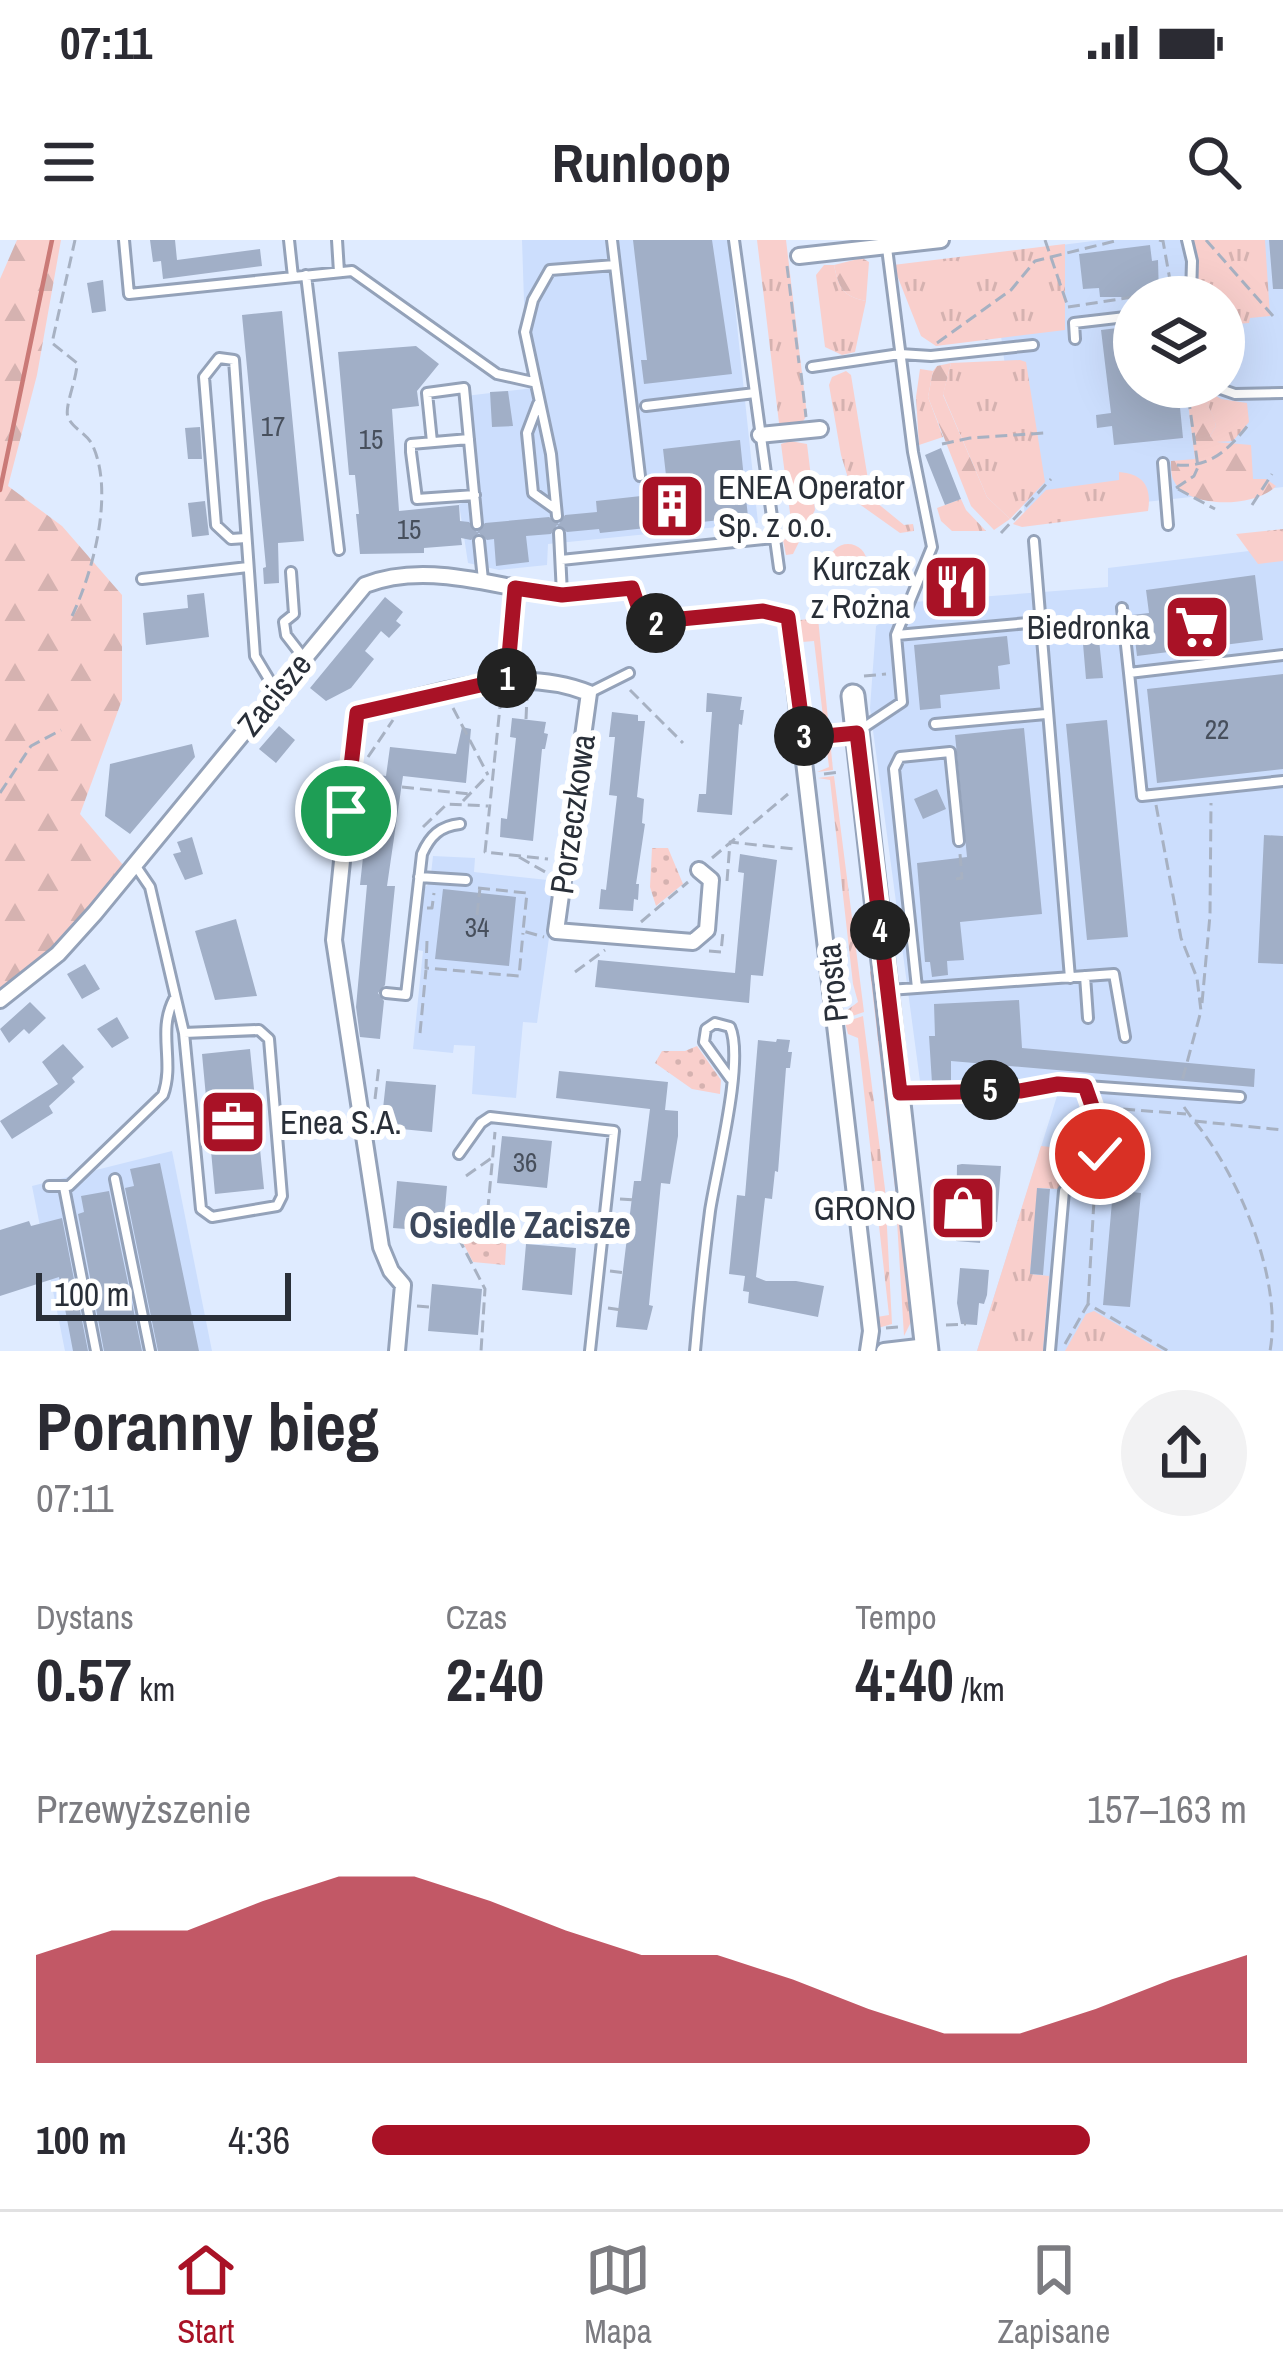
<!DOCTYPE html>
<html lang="pl">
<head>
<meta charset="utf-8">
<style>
	:root { --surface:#fff; --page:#f2f2f3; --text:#2b2b33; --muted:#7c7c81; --line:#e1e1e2; --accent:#a91226 }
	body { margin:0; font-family:"Archivo Narrow",sans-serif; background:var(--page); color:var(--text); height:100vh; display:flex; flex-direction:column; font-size:45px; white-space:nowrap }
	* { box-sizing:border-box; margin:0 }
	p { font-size:39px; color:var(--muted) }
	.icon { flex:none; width:66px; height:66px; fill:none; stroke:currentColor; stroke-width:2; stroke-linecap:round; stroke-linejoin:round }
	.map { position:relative; height:1111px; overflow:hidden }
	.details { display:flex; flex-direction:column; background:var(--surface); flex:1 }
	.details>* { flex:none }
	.buttons { position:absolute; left:1113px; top:36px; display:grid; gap:24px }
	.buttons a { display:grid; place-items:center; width:132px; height:132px; border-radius:50%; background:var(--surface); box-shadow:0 12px 48px #0002; font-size:60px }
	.scale { position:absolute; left:36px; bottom:30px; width:255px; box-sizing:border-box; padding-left:12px; border:6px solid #292f38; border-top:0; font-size:33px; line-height:42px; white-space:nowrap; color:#292f38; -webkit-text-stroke:9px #fff; paint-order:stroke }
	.pin { position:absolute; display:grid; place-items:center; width:102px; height:102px; color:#fff; margin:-51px; border:6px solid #fff; border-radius:50%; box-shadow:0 3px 12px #0007 }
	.km { position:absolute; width:60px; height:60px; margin:-30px; border-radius:50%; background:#222; color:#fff; font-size:33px; line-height:60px; text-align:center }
	.round { display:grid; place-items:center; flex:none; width:126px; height:126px; border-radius:63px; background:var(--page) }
	.head { display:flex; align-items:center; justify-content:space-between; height:204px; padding:0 36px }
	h1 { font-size:66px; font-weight:700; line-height:90px }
	.figures { display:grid; grid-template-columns:repeat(3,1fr); gap:18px; height:204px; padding:12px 36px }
	.figures div { display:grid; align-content:center }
	.figures b { font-size:60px; font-weight:700 }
	.figures small { font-size:33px; font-weight:400 }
	.figures p { font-size:33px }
	.chart { height:336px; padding:24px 36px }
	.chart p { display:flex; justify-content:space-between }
	.chart svg { width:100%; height:216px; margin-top:12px; fill:var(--accent); opacity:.7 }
	ul { padding:0 36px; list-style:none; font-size:39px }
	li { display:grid; grid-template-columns:192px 144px 1fr; align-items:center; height:90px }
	li i { height:30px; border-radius:15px; background:var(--accent) }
	.status { display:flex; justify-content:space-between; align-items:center; height:84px; padding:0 60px; background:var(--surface); direction:ltr }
	.status svg { height:33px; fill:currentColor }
	header { display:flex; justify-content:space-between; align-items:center; height:156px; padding:0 36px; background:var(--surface); font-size:54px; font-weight:700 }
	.dock { display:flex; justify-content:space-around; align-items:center; height:168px; border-top:3px solid var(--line); background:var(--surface); font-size:33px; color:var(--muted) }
	.dock a { display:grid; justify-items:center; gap:6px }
	.dock .current { color:var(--accent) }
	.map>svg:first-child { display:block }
</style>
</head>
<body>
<div class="status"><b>07:11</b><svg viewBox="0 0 49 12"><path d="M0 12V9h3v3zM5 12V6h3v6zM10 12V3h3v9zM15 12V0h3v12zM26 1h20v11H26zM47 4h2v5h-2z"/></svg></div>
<header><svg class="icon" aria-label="menu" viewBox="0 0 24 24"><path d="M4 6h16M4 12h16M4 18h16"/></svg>Runloop<svg class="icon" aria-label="search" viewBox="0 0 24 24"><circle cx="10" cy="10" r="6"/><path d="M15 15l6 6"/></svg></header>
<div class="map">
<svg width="1283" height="1111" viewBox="0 0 1283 1111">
	<defs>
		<pattern id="grass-tufts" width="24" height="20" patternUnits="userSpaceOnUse" patternTransform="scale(3)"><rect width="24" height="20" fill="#f9cfcc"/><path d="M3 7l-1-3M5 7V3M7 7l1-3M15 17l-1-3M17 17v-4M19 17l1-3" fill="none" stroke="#d5b2b0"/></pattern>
		<pattern id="forest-firs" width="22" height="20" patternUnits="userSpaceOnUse" patternTransform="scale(3)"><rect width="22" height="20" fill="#f9cfcc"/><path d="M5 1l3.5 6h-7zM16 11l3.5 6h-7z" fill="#d5b2b0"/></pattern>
		<pattern id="park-dots" width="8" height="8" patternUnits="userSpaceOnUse" patternTransform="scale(3)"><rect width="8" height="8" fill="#f9cfcc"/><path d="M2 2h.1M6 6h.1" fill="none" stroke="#d5b2b0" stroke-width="1.8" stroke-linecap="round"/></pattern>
	</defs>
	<rect width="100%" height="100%" fill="#dfebff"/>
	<path fill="#ccdefd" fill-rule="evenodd" d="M522,0H728L758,283L548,304L547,325L499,330L468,323L459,264L475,259L465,156L534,148L525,92Z
		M1101,0H1283V247L1025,275L990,14ZM1134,57H1224V147H1134Z
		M1283,307V1111H977L1057,856L920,841L870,468L876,386L913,362L1108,347V328Z
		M433,616L475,618L474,632L557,641L537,783L523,782L516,858L472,854L475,806L454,805L453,813L413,809L423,711L418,710L424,648L430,643Z
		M172,911L212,1111H65L32,946Z"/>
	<path fill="url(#grass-tufts)" d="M757,0H786L807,175L802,183H779Z
		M1193,0H1265L1270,76L1250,78L1249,83L1224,85V57H1198Z
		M1065,4V90L936,106L921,96L893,25Z
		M824,25H834C839,48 842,56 866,61L855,112L842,115L825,107L816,35Z
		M1020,120L1026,122L1045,242L1010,279L987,257L943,154L951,123Z
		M920,129L933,131L928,157L943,197L919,205L916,157Z
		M846,131L851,135L871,258L904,285L913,284L914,291L900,293L855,261L841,215L829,145L832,137Z
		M1202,147L1221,159L1247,163L1249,182L1233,201L1216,202L1210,196L1216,186C1213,171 1204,164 1202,147Z
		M790,201L807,204L815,270L793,314L786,315L783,300L793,296L781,204Z
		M1119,232C1144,234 1152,247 1148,271L1022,287L1013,284L1046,250L1119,240Z
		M961,259L966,270L986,291H952L941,281L937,268Z
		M1283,289V321L1258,324L1236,294Z
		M829 323a19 19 0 1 1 38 0a19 19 0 1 1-38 0Z
		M818,378L833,530L817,532L829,527L814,401L802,402L800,380Z
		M834,536L864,772L844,779L846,771L858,762L853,744L830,540L818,538Z
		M875,730L913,1078L904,1096L895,948L870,731Z
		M863,776L885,949L892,1084L878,1088L877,1077L889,1075L858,798L848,794L845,782Z
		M1041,906L1068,909L1060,949L1038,948L1030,1034L1049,1036L1043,1111H977Z
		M1094,1071L1162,1111H1065L1086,1074Z"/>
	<path fill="url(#forest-firs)" d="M17,0H61L37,135L8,246L62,286L122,355V460L80,574L123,625C86,674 49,716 0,754V39Z
		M862,18L869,22L866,61C842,56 839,48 834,25Z
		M951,123L943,155L987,257L1010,279L994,290L971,266L928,157L933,131L937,126Z
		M1186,147H1202C1204,164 1214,172 1216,186L1210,196L1217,202L1251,205L1253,239H1266L1276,246C1257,267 1188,270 1174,241C1171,237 1171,226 1171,221L1195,219Z"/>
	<path fill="url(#park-dots)" d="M652,608H668L683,644L656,666L650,647Z
		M697,806L721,840L720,854L692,849L655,823L662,811H685Z
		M462,987L507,992L505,1025L473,1022L461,999Z"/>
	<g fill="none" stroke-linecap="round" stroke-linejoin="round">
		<path stroke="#ca7a77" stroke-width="4.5" d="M0,250L52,0"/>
	</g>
	<path fill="#a1afc7" d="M150,0H175L177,20L260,9L262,26L163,39L161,21L153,22Z
		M633,0H712L732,134L644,144L641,120H647Z
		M1269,0H1283V49H1273Z
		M1150,5L1152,21L1158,20L1159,57H1100L1099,48L1083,49L1079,14Z
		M103,40L106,71L92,73L87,43Z
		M282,71L304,301L278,303L279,343L264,344L263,328L266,327L242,75Z
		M1134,86V147H1178L1183,198L1114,205L1112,186L1097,188L1096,175L1111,173L1101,90Z
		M416,106L439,124L417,151L419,166L392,169L399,271L459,265L460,281L469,282L477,292L485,283L549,277L559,284L565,275L597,272L596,261L668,253L663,209L740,200L748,277L600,293L599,289L567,292L557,285L551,294L526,296L529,322L496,326L494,299L487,300L479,293L471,300L461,298L462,305L424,308V313L360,314L356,274H359L355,235H349L338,112Z
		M508,151L513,186L492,187L490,152Z
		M200,187L202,219H188L185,188Z
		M941,208L961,259L945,265L925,215Z
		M205,261L209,295L192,297L188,263Z
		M1255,335L1263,400L1137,416L1132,375L1149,373L1146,350Z
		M204,353L209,397L146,405L143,373L188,368L187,355Z
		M385,357L403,372L396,381L401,385L389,398L381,391L365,411L374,419L351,448L326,461L310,448Z
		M1098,390L1103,438L1086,439L1082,392Z
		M1007,396L1010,424L998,426L1000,449L940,455L941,468L920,470L914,405Z
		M1283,434V529L1157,543L1147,449Z
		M707,453L742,457L740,470H744L742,485L739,484L732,575L697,572L699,554H706L712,472H706Z
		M612,472L638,475V481H645L637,557L644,559L642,583L645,584L636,644H639L638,660L634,659L633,671L599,669L601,649L606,650L617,556L609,555L615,497H609Z
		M512,478L546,482L544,493L548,494L545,509H542L533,601L500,597L501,578L507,579L516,498L510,497Z
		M1107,480L1128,697L1087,700L1066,484Z
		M279,486L295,500L276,523L259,509Z
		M462,487L471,489L466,543L403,536L387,646H395L385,745L378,753L384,761L380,799L360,797L356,767L367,645H360L372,534L386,536L390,507L456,514Z
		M1024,488L1042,674L960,682L964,720L947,721L948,735L932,737L930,722H925L917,623L967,617L955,495Z
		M192,504L195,517L130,594L105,576L110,524Z
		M937,549L946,569L923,579L914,559Z
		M1264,595L1283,596V724L1258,723Z
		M192,597L203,634L185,640L173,614L181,612L177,602Z
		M740,614L777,620L763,736L751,735L749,763L595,747L598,720L735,733L744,633L738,632Z
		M443,649L516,657L509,726L435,719Z
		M236,679L257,756L215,760L195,691Z
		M85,724L100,749L82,759L67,734Z
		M1019,760L1022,808L1255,829L1254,847L951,821V843H932L929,796H935L934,764Z
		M30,762L46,778L29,794L24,789L9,803L0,789Z
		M117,777L129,798L112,808L97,789Z
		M777,799L790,800L788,812H792L790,828H786L778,932L775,931L772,959L765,958L756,1037L766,1041H796L824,1046L818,1077L748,1063L749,1052L743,1051L745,1036L729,1034L737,955L745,956L758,800L776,802Z
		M63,804L84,827L72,838L75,842L49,866L53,873L12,899L0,881L58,844L42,822Z
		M250,809L264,949L215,954L202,814Z
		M559,831L668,842L665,870L678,871V896L670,944L661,943L649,1065L653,1066L647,1090L616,1087L634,941H641L650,869L556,858Z
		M386,841L436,845L432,892L381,887Z
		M502,896L552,901L547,948L497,943Z
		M160,923L199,1111H158L125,948L134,946L130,929Z
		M962,924L1001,926L997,982L982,980L980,1003L956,1001L957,925Z
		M397,941L447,946L443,992L393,988Z
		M1037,948L1050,949L1043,1035L1030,1034Z
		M1113,950L1141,953L1130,1067L1103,1065Z
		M109,951L142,1111H104L78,974L84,972L81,956Z
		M62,978L88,1111H73L59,1037L0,1056V990L29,981L31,986Z
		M526,1004L576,1008L572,1055L522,1050Z
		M960,1028L989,1030L987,1055L984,1064L979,1063L977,1085L961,1084L957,1063Z
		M432,1044L482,1049L478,1095L428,1091Z"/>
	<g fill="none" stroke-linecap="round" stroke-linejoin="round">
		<defs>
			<path id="lane" d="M124,0L129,54L352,31L497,134L533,142
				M289,0L293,37
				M337,0L339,32
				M612,0L640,236
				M734,0L779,328
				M1187,0L1192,21L1191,57
				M306,35L339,310
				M1075,99L1074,83L1134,76
				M812,127L900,114L931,116L1033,105
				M1215,147L1235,154L1283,153
				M538,164L527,193L533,253L554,268
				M646,166L755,153
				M469,199L411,204V212L417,259L475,255
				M432,202L427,153L464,148L477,284
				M1163,223L1168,285
				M557,276L551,214L525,92L533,60L550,30L615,25
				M559,293L562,354
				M246,298L231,299L216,285L204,137L219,118L234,120L255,416L276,451
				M479,301L483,340
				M1034,301L1070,738
				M561,320L774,298
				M291,332L294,374L284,382L286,395L303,417
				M142,339L248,327
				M632,349L642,378L650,382L763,371L786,377
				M1122,368L1129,433
				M897,395L1039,382
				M1283,415L1129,433L1142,556L1283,541
				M507,439L515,348
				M591,452L629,433
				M935,484L1046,474
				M804,498L857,492L902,462L896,395L932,307L913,212L887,8
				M135,625L150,647L184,793L201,969L212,977L277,966L282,956L269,799L259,790L184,793
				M419,637L466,640
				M1085,736L1088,778
				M917,748L894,529L900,517L950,512L959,601
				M889,750L1114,734L1125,797
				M386,753L406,755L422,614C430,596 440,586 460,584
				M901,852L1020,851L1059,844L1240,857
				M459,914L481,883L490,877L614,891L590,1111
				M115,939L150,1111
				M49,946H69L163,855C175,821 157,792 174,759
				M64,947L96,1111
				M695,1111C699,1065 704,1017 710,971C716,931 745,820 730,787L715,783L706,789L704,802L730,838
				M1050,1111L1064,951"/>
			<path id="street" d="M799,16L941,0
				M760,195L820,189
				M787,377L871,1091L868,1111
				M0,760L58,714L95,673L365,345C427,321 493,347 555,354C580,357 607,350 632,348
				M397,1111L403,1045L391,1031L381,1007L334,700L357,473C433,455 514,423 589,453L556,691L693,702L707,690L711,640L699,630
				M884,1111L927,1106"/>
			<path id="secondary" d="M853,456L927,1111"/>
		</defs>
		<use href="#lane" stroke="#94a2b9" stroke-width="14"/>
		<use href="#street" stroke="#94a2b9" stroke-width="20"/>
		<use href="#secondary" stroke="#94a2b9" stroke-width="27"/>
		<path stroke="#a7b1c2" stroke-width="3" stroke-dasharray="12 6" stroke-linecap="butt" d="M1045,0L1067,64
			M1159,0L1163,1L1173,57
			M1206,0L1273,76
			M787,26L799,123
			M1068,67L1172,51
			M937,103L1011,50L1035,21L1119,0
			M801,133L806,177
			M942,204L970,198L1045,193
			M1177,225C1211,228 1229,209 1249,184
			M1176,248L1194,236L1198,227L1187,147
			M1178,249L1215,269
			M1252,265L1272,234
			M1001,293L1051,239
			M72,376C93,332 115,252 92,204C86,193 72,188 68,177C64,167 77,139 77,123L52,103L75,0
			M864,436L886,434
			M630,450L683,503
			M501,457L485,612L548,619
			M453,468L488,535
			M526,479L527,457
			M368,517L393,480
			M824,534L839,532
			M402,547L469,554
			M0,553L31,506L61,490
			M463,561L488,535
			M1156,565L1181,698L1197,738L1201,771L1182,841
			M423,587L447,564L488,566
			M519,617L547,633
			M712,618L788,554
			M956,639L962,638L960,614
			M727,641L730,602L794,609
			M478,648L527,653L523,691L544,697
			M427,668H432L434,653
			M477,675L480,648
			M641,682L688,642
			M427,701L426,728L519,736L523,693
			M709,711L721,712L723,692
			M575,732L605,710
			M1202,763L1210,675L1211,563
			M420,793L426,730
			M375,859L379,825
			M1091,862L1097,881
			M1184,867L1194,881L1283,890
			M1195,882C1239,936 1283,1040 1270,1111
			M466,936L493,917
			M620,959L634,960
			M486,989L495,892
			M614,994L630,996
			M458,997L485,1049L481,1111
			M610,1031L626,1033
			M1088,1064L1099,874L1110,868L1186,874
			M417,1066L430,1067
			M608,1068L622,1070
			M946,1085L966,1084
			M886,1088L898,1087
			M1065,1104L1088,1064L1168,1111"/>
		<use href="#lane" stroke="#fff" stroke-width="8"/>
		<use href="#street" stroke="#fff" stroke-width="14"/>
		<use href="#secondary" stroke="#fff" stroke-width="21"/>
	</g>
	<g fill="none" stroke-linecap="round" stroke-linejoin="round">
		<defs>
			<path id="route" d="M346,571L357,473L507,439L515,348L562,355L632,348L642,378L650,382L763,371L788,377L804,498L857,493L900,853L1020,851L1058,844L1085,846L1098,883L1100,914"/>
		</defs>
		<use href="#route" stroke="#fff" stroke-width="24"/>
		<use href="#route" stroke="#a91226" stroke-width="15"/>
	</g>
	<defs>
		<symbol id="building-square" viewBox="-11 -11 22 22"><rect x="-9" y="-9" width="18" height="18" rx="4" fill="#a91226" stroke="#fff"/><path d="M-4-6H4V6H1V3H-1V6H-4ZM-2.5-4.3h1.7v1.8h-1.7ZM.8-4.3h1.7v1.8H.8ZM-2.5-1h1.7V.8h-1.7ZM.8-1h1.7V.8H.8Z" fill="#fff"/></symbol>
		<symbol id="restaurant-square" viewBox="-11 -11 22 22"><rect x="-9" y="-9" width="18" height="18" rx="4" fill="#a91226" stroke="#fff"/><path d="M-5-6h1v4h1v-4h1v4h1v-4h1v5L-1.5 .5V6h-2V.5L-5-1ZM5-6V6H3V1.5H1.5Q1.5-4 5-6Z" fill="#fff"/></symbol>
		<symbol id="supermarket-square" viewBox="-11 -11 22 22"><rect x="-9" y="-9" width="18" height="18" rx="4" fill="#a91226" stroke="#fff"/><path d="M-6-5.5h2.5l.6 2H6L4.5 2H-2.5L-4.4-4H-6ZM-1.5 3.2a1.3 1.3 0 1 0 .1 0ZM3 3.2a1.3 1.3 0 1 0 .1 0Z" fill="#fff"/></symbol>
		<symbol id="office-square" viewBox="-11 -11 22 22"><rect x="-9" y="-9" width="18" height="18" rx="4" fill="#a91226" stroke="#fff"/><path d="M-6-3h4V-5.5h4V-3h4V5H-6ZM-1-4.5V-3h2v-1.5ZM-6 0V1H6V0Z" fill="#fff"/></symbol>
		<symbol id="shop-square" viewBox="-11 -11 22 22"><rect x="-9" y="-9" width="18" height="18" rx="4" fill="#a91226" stroke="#fff"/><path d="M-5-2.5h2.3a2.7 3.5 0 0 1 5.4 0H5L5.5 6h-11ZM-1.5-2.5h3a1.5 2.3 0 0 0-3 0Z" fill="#fff"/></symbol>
	</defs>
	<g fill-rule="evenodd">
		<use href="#building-square" x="634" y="228" width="76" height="76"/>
		<use href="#restaurant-square" x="918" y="309" width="76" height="76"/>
		<use href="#supermarket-square" x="1159" y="349" width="76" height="76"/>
		<use href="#office-square" x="195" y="844" width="76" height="76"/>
		<use href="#shop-square" x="925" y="930" width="76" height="76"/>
	</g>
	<g text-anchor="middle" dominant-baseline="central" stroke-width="12" stroke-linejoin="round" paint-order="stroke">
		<g font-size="27" fill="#474f5c">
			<text x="273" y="186">17</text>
			<text x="371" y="199">15</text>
			<text x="409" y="289">15</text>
			<text x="1217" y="489">22</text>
			<text x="477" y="687">34</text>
			<text x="525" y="922">36</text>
		</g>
		<g font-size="33" fill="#292f38" stroke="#fff" text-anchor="end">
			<text x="718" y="247" text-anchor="start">ENEA Operator<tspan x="718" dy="38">Sp. z o.o.</tspan></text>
			<text x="910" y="328">Kurczak<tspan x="910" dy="38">z Rożna</tspan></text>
			<text x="1150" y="387">Biedronka</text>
			<text x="280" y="882" text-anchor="start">Enea S.A.</text>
			<text x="916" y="968">GRONO</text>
		</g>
		<g font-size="33" fill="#292f38" stroke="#fff">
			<text transform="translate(274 454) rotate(-51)">Zacisze</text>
			<text transform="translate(572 574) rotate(-82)">Porzeczkowa</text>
			<text transform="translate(832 743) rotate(-96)">Prosta</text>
		</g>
		<g font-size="36" font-weight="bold" fill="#3c485c" stroke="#fff">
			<text x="520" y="985">Osiedle Zacisze</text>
		</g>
	</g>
</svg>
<div class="buttons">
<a><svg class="icon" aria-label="layers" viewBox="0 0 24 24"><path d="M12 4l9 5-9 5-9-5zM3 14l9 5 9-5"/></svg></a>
</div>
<div class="scale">100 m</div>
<div class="pin" style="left:346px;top:571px;background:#1e9e55"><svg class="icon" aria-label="arrive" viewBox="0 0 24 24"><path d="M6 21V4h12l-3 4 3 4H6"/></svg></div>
<div class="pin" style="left:1100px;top:914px;background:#d93025"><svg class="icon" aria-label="check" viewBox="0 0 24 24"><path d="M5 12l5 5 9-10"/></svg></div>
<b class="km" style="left:507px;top:438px">1</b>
<b class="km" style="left:656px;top:383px">2</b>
<b class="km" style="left:804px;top:496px">3</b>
<b class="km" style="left:880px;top:690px">4</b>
<b class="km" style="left:990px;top:850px">5</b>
</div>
<section class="details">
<div class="head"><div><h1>Poranny bieg</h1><p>07:11</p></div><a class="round"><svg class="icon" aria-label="share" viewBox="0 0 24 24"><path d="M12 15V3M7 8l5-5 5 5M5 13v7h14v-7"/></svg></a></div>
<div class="figures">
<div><p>Dystans</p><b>0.57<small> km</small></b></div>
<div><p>Czas</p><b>2:40</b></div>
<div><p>Tempo</p><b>4:40<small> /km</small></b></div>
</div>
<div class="chart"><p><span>Przewyższenie</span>157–163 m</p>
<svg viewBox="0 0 160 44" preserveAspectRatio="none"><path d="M0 44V22L10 17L20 17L30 11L40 6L50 6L60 11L70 17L80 22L90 22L100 27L110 33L120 38L130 38L140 33L150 27L160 22V44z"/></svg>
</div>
<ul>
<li><b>100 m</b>4:36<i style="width:82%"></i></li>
</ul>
</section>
<nav class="dock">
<a class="current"><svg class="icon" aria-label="home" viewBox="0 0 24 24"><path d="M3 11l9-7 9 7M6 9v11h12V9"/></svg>Start</a>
<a><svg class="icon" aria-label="map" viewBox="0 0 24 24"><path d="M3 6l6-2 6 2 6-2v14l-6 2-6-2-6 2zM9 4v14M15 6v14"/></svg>Mapa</a>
<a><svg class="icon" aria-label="saved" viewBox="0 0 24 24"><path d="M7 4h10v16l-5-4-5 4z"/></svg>Zapisane</a>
</nav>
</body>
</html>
